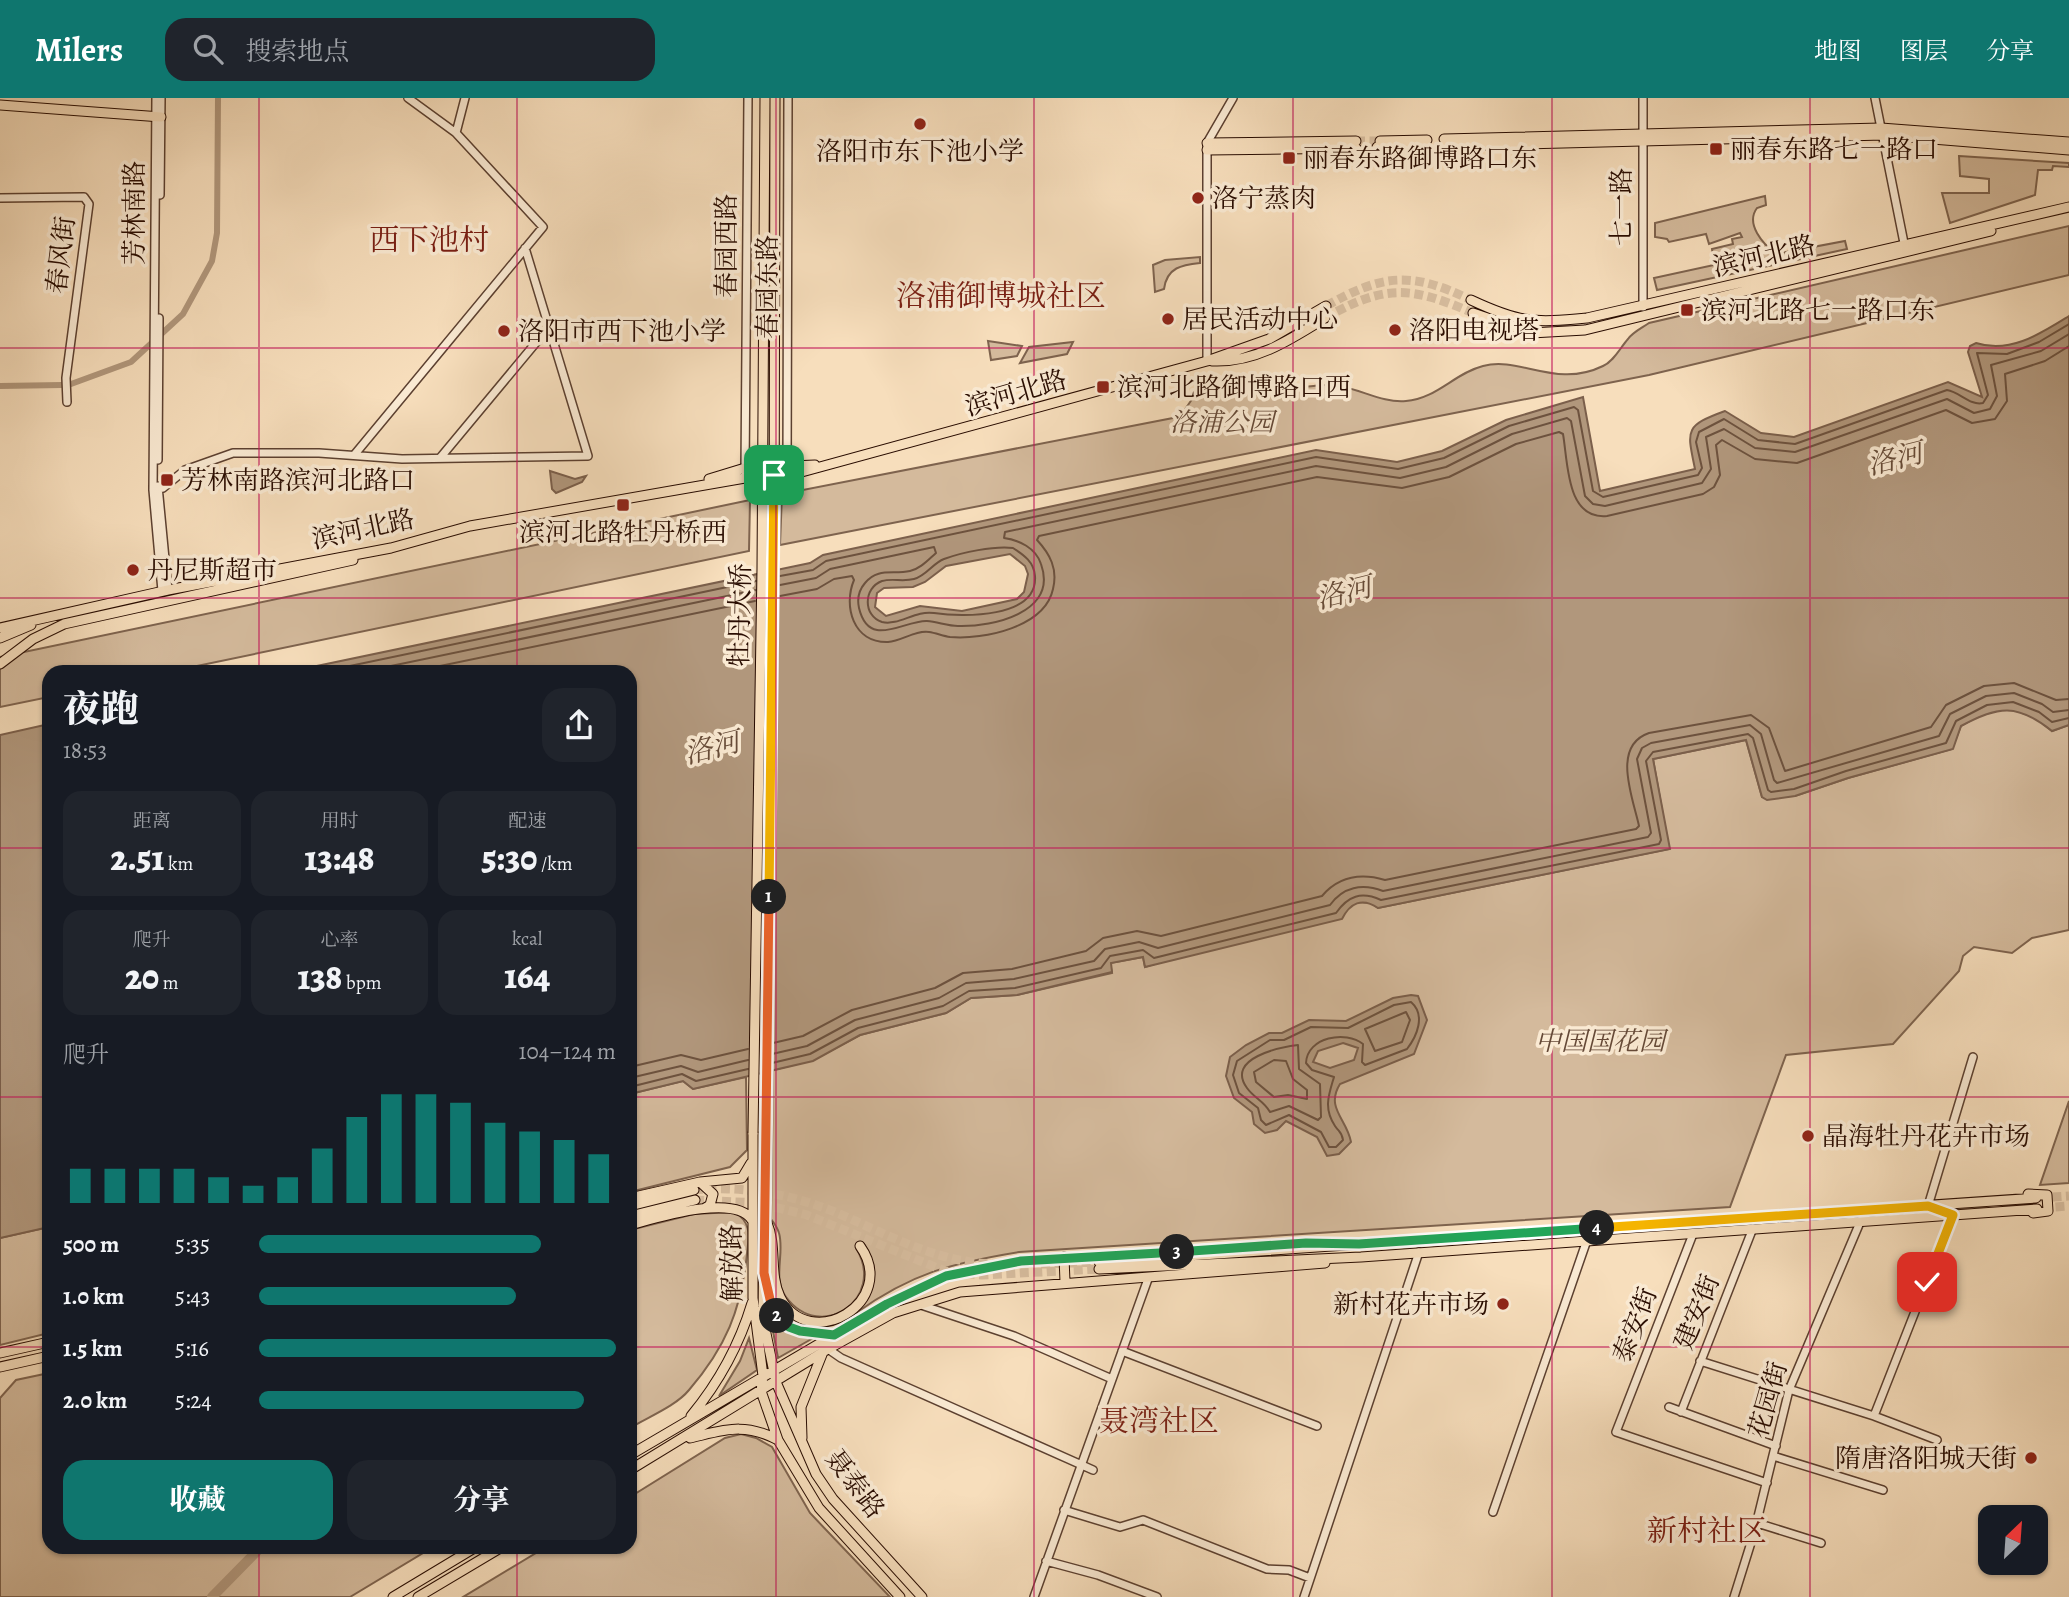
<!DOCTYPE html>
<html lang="zh">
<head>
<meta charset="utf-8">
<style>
	:root { --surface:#171b24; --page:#20242c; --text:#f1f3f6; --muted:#9ea1a6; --accent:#0f766e }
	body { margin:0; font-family:Alegreya,"Noto Serif SC",serif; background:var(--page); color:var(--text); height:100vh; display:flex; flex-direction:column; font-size:26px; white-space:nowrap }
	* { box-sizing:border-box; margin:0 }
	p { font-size:23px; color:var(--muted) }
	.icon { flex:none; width:38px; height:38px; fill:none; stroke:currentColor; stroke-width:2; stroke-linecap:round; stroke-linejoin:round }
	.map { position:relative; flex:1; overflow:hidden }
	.drawer { position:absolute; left:42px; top:567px; width:595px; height:889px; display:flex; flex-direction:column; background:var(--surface); border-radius:21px; box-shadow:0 2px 5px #0004 }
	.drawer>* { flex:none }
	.needle { width:46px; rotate:25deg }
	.buttons { position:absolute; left:1978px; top:1407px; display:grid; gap:14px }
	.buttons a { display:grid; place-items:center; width:70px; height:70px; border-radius:14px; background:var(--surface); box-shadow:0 2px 5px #0004; font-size:35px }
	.pin { position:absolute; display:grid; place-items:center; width:60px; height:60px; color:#fff; margin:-30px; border-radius:14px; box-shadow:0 4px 10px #0006 }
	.km { position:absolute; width:35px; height:35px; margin:-18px; border-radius:50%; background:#222; color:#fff; font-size:19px; line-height:35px; text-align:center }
	.round { display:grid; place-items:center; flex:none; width:74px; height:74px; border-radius:21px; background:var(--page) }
	.summary { display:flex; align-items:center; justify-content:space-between; height:119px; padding:0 21px }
	h1 { font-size:38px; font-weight:800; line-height:52px }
	.metrics { display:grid; grid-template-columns:repeat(3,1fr); gap:10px; height:119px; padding:7px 21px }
	.metrics div { display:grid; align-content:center; border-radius:18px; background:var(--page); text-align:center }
	.metrics b { font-size:35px; font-weight:800 }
	.metrics small { font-size:19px; font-weight:400 }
	.metrics p { font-size:19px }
	.chart { height:196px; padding:14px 21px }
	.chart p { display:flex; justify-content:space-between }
	.chart svg { width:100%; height:126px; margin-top:7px; stroke:var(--accent); stroke-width:6 }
	.primary-button { display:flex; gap:14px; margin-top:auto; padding:14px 21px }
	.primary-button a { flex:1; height:80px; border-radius:21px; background:var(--accent); color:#fff; font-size:28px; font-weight:800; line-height:80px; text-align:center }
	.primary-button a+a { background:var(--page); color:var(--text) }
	ul { padding:0 21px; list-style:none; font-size:23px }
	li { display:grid; grid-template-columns:112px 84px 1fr; align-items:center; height:52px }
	li i { height:18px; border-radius:9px; background:var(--accent) }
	header { display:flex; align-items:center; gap:42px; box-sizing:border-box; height:98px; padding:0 35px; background:var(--accent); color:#fff }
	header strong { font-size:33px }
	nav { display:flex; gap:38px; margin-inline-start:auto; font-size:24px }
	.search { width:490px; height:63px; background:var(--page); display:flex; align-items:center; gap:18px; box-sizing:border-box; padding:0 24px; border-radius:21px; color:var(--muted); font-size:26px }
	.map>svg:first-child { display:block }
</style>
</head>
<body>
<header>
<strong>Milers</strong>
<div class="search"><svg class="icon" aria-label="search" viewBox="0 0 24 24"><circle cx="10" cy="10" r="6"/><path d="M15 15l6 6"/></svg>搜索地点</div>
<nav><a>地图</a><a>图层</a><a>分享</a></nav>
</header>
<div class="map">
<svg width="2069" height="1499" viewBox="0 0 2069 1499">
	<rect width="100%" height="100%" fill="#f7debc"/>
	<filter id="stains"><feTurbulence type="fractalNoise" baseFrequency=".00286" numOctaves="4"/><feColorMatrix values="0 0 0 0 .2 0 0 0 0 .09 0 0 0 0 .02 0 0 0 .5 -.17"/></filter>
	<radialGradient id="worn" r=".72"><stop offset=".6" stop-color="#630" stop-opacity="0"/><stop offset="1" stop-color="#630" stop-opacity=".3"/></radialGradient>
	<path fill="#d4ba9c" stroke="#7e634e" stroke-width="2" d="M1959,58L2069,65V69L2053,68L2052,72H2038L2035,97L1950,125L1942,95H1989V81L1960,78Z
		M1765,98L1766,107L1757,110C1745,126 1763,146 1776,156L1845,143L1847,151L1657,192L1654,180L1714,167L1712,151L1733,146L1732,141L1742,139L1740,135L1709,146L1706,136L1669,144L1667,141L1655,139V125Z
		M2069,128V177L1649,277L780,447L782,396L1178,319C1188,311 1191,298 1202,291C1221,281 1246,293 1265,294C1290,294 1314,284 1339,288C1363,292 1382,305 1406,303C1436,301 1455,275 1483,268C1520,258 1556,291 1603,268C1614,263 1620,250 1628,241C1633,234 1642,230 1649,225Z
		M1200,159V165C1182,167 1167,169 1164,191L1155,194L1153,167L1165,162Z
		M988,243L1022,248L1017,258L991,262Z
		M1073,244L1067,256L1020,265L1029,249Z
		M750,402L749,453L168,574H49V599L0,609V559Z
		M2011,611L2036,620L2052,633L2069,627V832L2032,840L2012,855L1974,849L1963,858L1959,873L1893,946L1786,957L1730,1109L1019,1154C952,1165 912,1175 856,1215C876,1193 880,1171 864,1146L856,1150C887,1200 821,1246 786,1199C772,1180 785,1156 779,1135C778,1131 774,1125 771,1121L773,972L813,962L860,937L946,915L971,900L1017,897L1112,875L1110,865L1143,859L1145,869L1359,804L1371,805L1378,810L1669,751L1653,661L1746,642L1762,699L1795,698L1848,680L1952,651L1961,628L1988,613Z
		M746,979L747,1052L730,1069L630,1094V996L683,983L693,991Z
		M2069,1003V1085L2040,1087Z
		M734,1114C752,1124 749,1138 747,1156C741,1212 726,1249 689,1292C676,1308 648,1319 630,1330V1132L694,1116Z
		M49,1129V1235L0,1247V1140Z
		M770,1217C782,1232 795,1237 815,1239L778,1260Z
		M749,1240L757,1272L719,1298L740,1263Z
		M49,1275V1449H433L350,1499H0V1300L16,1282Z
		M741,1336L756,1340L772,1349L810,1415L890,1499H463L546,1449H630V1399L725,1340Z"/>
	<path fill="#b1977c" stroke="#7b5f4b" stroke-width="2" fill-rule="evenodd" d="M2069,218V627L2052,633C2017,605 1998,608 1961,628L1953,651L1848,680L1795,698L1767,702L1762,699L1746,642L1653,661L1670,751L1378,810C1362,799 1350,805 1342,821L1145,869L1143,859L1111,865L1112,874L1017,897L971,900L946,915L860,937L813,963L693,991L683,983L630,996V574H288L810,465L823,457L1316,352L1397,364L1442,353L1506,322L1583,299L1600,393L1695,371C1687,332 1684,328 1725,313L1761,335L1794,339L1948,284L1982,299L1968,254L1970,248L1976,245C2010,256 2040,236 2069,218ZM1010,456L1025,468L1028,476L1024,494L1017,501L962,513L920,508L886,518L875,509L877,495L884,490L913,489L925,484L946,468Z
		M550,373L575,381L586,378L582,384L556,395L552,391Z
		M49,626V1129L0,1140V637Z
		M1411,897L1418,898L1427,922L1414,956L1340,986C1325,1010 1347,1021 1351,1044L1339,1056L1327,1058L1317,1039L1286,1023L1277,1032L1265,1035L1254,1026L1252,1014L1234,1000L1226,978L1230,959L1246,947L1269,935H1282L1309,922L1346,923L1393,900ZM1343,945L1358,950L1354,962L1330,970L1313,964L1318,953Z"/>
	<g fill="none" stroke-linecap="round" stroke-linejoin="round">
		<path stroke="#6d523e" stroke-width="2" d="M1013,450C1024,457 1034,464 1035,478C1038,521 962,519 934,515C915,512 899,528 882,524C863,518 863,490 882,483C892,480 903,484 914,481C926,478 933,465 944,461C963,454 993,448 1013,450Z
			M780,478L813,472L826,463L1316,359L1398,371L1444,360L1509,328L1574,309L1578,312L1593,393L1603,399L1698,377L1702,370L1696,344L1699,334L1724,321L1758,342L1795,346L1947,292C1960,294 1970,308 1983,305L1988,297L1977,255L2007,256L2039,244L2069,226
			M780,487L816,480L830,471L934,449L936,455C928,462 920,471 910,473C893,477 878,469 865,485C859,492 857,501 859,510C869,552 904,522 927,523C938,524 948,528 958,528C994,529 1058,514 1041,466C1036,450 1019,442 1004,440L1005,434L1316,368L1400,380L1446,369L1512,336L1567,320L1571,323L1585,398L1593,406L1605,408L1702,385L1711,371L1706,339L1724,331L1755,350L1795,354L1947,301L1974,315L1990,311L1997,298L1991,267L2041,253L2069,236
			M780,498L817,491L834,481L852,478L854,482C843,508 853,545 888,544C902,543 915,532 929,534C936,535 943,538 950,539C984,542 1045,529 1053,491C1058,471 1050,456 1037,442L1039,438L1317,379L1402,390L1449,379L1516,346L1559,334L1563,336C1568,364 1566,422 1607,418L1703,396L1714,389L1720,377L1716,347L1722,342L1755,361L1797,365L1946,312L1972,325L1995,321L2007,303L2005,276L2045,263L2069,248
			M321,574L756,483
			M362,574L756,492
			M411,574L755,503
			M1411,904C1426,917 1417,938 1407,951L1365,967L1362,964L1363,946C1346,932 1307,939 1306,965L1312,972L1334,979C1329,996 1323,1010 1335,1028C1339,1034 1342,1034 1343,1042L1336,1049H1329L1321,1034L1289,1017L1266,1027L1261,1022L1258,1010L1239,995L1233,977L1237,963L1270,942H1284L1311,929L1348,930L1394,907Z
			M1406,914L1410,922L1402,944L1375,953L1365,931Z
			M773,945L803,938L852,912L935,890L963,875L1012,871L1086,853L1103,840L1137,833L1161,838L1322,798C1339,778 1361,775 1385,782L1636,731L1639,728C1633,700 1611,648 1649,635L1751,617L1769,630L1785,673L1931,629L1946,607L1984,588L2014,585L2056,602L2069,601
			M1298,947L1299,971L1320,986L1321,1019L1318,1022L1289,1008L1270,1014C1264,1003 1254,1000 1247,990C1225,960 1281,949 1298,947Z
			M772,956L807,948L855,922L939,900L966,885L1014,881L1094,863L1105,851L1139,844L1158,850L1330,807C1343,789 1362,785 1383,793L1648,739L1651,735L1637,661L1642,650L1651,645L1750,627L1761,636L1774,682L1777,685L1939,638L1950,616L1986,598L2014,595L2042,606L2053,614L2069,612
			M1274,962L1286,963L1293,981L1307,992V1001L1288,997L1274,999L1256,984L1254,974Z
			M772,965L810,956L858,930L943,908L969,893L1015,890L1101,870L1110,858L1143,852L1154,860L1336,815C1348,798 1361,793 1381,802L1659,746L1661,742L1646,663L1653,654L1748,636L1753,640L1768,692L1771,694L1794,691L1846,673L1946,645L1956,623L1987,607L2013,604L2039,614L2052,624L2069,620
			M630,969L681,957L701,962L748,951
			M630,980L681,968L698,974L748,962
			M630,989L682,976L696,983L748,971"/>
		<path stroke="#b1977c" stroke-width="6" d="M71,286L131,264L183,216L212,163L217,135L218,0
			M0,288L62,287"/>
		<path stroke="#b1977c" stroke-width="10" d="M212,1499L261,1449"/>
		<path stroke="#d8bea0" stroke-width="9" stroke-dasharray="9 4.5" stroke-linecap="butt" d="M1356,43H1380
			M1356,50L1377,49
			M1326,208C1383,176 1411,173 1471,202
			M1325,220C1385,186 1411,188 1473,215
			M694,1092C744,1087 796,1097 842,1117C892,1139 939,1165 996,1166
			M2039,1100L2069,1098
			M695,1102L758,1105L807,1117L945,1173L982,1177L1099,1171
			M2042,1110L2069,1108
			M1041,1166L1099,1164"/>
		<defs>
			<path id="minor" d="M156,0L153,392L162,493
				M1875,0L1905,150
				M456,35L465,0
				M160,97L161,0
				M0,100L84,99L89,106L66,280L67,304
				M1643,209V0
				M1207,263V45L1233,0
				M355,356L543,129L456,35L408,0
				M440,360L549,229
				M158,362L159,220
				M787,371L788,0
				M745,374L748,0
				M158,388L168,492
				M153,392L163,390L185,372L233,355H319L402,361L588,358L525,150
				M1928,1108L1973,959
				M1693,1136L1616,1334L1767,1385
				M921,1207L1014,1238L1112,1281
				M828,1251L841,1260L1093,1372
				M1122,1253L1317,1328
				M1700,1263L1874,1318L1937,1342
				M1669,1309L1776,1348
				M1681,1314L1753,1130
				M1874,1318L1953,1117
				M1773,1358L1883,1392
				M1064,1412L1120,1429L1143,1422L1267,1471L1289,1472L1310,1480
				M1493,1414L1587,1142
				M1757,1425L1821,1445
				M1046,1463L1098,1477L1157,1499
				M1034,1499L1148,1181
				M1304,1499L1419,1154
				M1734,1499L1754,1435L1789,1292L1861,1122"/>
			<path id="major" d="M0,7L161,19
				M1444,41L1881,30L2069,44
				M1380,43L1427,42
				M1207,45L1356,43
				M1443,48L1883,37L2069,52
				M1377,49L1425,48
				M1207,52L1356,50
				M1471,202C1520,225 1533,225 1587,220L2069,109
				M1473,215L1531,235L1585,232L1991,133
				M1212,263C1255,265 1290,242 1325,220
				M709,381L745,370L815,367
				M0,530L168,492L391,450L470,428L745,380L787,378L1207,263L1269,241L1326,208
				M0,540L31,527
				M0,566L33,541L64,526L353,462
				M765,1032L763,1221L776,1284L816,1376L833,1401L922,1499
				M753,1035V1200L763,1278L761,1293L778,1342L819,1410L900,1499
				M700,1084L713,1096L710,1107L705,1110
				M2028,1096L2047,1097L2048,1113L2033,1115
				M630,1100L700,1084L742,1080L751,1065
				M630,1108L694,1092
				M630,1118L695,1102
				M767,1125C777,1148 769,1176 780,1199C809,1257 900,1204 860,1148
				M630,1127C656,1120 735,1095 752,1122
				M1064,1159L1065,1184
				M1099,1164L2036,1100
				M1099,1171L1361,1159L2037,1111
				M767,1189C776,1230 793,1234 832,1237
				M0,1255L49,1244
				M0,1269L49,1258
				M691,1318C720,1283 739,1248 752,1205
				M690,1340C725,1332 744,1324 778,1342
				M802,1340L801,1309L823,1254
				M630,1357L887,1206L946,1178L1021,1163L1148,1155
				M630,1372L828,1251L893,1215L960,1194L1325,1165
				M393,1499L476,1449
				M418,1499L502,1449"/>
		</defs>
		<use href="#minor" stroke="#5c4030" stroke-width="10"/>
		<use href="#major" stroke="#290c01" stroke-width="11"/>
		<use href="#minor" stroke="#faead3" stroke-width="7"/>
		<use href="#major" stroke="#f7debc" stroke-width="9"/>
		<defs>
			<path id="major-bridge" d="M765,1032L774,472L775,0
				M753,1035L762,471L765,0"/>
		</defs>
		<use href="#major-bridge" stroke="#290c01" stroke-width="11" stroke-linecap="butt"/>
		<use href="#major-bridge" stroke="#f7debc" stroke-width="9"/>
	</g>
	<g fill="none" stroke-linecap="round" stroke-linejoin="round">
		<defs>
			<path id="split-1" d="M769,799L774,377"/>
			<path id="split-2" d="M769,799L764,1175L772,1210L777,1218"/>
			<path id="split-3" d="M777,1218L789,1229L800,1233L834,1237L887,1206L946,1178L1021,1163L1177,1154"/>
			<path id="split-4" d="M1177,1154L1306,1145L1359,1146L1597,1130"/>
			<path id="split-5" d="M1597,1130L1928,1108L1953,1117L1927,1184"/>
		</defs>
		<use href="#split-1" stroke="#fff" stroke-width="14"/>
		<use href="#split-2" stroke="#fff" stroke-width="14"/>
		<use href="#split-3" stroke="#fff" stroke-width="14"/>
		<use href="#split-4" stroke="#fff" stroke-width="14"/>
		<use href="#split-5" stroke="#fff" stroke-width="14"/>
		<use href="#split-1" stroke="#f5b400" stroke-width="9"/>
		<use href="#split-2" stroke="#f0652b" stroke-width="9"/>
		<use href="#split-3" stroke="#22a559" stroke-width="9"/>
		<use href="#split-4" stroke="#22a559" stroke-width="9"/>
		<use href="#split-5" stroke="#f5b400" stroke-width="9"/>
	</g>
	<path fill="none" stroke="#c2185b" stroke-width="2" stroke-opacity="0.55" d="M259,0V574M517,0V574M776,0V1499M1034,0V1499M1293,0V1499M1552,0V1499M1810,0V1499M0,250H2069M0,500H2069M0,750H49M630,750H2069M0,999H49M630,999H2069M0,1249H49M630,1249H2069M259,1449V1499M517,1449V1499"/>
	<g fill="#8f2418" stroke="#faead3" stroke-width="2.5">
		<circle cx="920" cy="26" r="7"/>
		<rect x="1709" y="44" width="14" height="14" rx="3.5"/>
		<rect x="1282" y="53" width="14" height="14" rx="3.5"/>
		<circle cx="1198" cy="100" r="7"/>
		<rect x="1680" y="205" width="14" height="14" rx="3.5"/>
		<circle cx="1168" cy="221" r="7"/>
		<circle cx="1395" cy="232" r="7"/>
		<circle cx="504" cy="233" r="7"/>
		<rect x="1096" y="282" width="14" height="14" rx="3.5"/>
		<rect x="160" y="375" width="14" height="14" rx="3.5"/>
		<rect x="616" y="400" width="14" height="14" rx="3.5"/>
		<circle cx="133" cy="472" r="7"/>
		<circle cx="1808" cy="1038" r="7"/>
		<circle cx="1503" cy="1206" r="7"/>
		<circle cx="2031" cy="1360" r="7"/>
	</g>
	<g text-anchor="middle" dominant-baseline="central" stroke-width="7" stroke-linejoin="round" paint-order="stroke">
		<g font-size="26" fill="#290c01" stroke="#faead3" text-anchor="start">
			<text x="1730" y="51">丽春东路七一路口</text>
			<text x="920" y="53" text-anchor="middle">洛阳市东下池小学</text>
			<text x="1303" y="60">丽春东路御博路口东</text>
			<text x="1212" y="100">洛宁蒸肉</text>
			<text x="1701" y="212">滨河北路七一路口东</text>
			<text x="1182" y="221">居民活动中心</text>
			<text x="1409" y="232">洛阳电视塔</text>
			<text x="518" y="233">洛阳市西下池小学</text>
			<text x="1117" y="289">滨河北路御博路口西</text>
			<text x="181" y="382">芳林南路滨河北路口</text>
			<text x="623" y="434" text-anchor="middle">滨河北路牡丹桥西</text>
			<text x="147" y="472">丹尼斯超市</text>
			<text x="1822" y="1038">晶海牡丹花卉市场</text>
			<text x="1489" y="1206" text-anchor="end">新村花卉市场</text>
			<text x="2017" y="1360" text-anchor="end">隋唐洛阳城天街</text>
		</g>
		<g font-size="26" fill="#290c01" stroke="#faead3">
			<text transform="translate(1621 109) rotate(-90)">七一路</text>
			<text transform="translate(134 115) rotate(-90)">芳林南路</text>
			<text transform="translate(726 148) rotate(-90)">春园西路</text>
			<text transform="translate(61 157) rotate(-83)">春风街</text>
			<text transform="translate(1764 158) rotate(-13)">滨河北路</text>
			<text transform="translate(767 189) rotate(-90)">春园东路</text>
			<text transform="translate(1016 295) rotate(-16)">滨河北路</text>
			<text transform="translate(363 431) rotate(-12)">滨河北路</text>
			<text transform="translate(740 517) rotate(-89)">牡丹大桥</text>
			<text transform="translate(732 1165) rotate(-91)">解放路</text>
			<text transform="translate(1697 1214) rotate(-68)">建安街</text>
			<text transform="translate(1635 1227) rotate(-69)">泰安街</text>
			<text transform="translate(1768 1302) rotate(-74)">花园街</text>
			<text transform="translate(855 1386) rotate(53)">聂泰路</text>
		</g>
		<g font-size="26" font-style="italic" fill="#654937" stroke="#faead3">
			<text x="1222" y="324">洛浦公园</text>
			<text x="1600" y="943">中国国花园</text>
		</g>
		<g font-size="28" font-style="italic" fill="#664b38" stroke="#faead3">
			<text transform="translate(1895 361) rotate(-14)">洛河</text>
			<text transform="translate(1344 495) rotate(-14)">洛河</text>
			<text transform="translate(712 650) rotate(-14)">洛河</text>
		</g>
		<g font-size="30" fill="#7a1f14" stroke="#faead3">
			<text x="429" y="142">西下池村</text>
			<text x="1001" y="198">洛浦御博城社区</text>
			<text x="1159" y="1323">聂湾社区</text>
			<text x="1707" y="1433">新村社区</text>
		</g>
	</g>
	<rect width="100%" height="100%" filter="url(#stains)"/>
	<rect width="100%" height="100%" fill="url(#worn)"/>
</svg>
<div class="buttons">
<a><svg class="needle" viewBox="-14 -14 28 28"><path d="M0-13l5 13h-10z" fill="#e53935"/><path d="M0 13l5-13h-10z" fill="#9ea1a6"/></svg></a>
</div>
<div class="pin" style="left:774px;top:377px;background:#1e9e55"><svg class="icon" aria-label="arrive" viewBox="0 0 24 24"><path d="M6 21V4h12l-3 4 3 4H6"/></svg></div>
<div class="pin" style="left:1927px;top:1184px;background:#d93025"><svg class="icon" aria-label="check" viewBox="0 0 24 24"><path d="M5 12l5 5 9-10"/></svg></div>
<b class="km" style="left:769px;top:799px">1</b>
<b class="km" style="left:777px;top:1218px">2</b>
<b class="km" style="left:1177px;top:1154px">3</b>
<b class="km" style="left:1597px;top:1130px">4</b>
<section class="drawer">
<div class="summary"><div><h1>夜跑</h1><p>18:53</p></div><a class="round"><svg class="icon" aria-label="share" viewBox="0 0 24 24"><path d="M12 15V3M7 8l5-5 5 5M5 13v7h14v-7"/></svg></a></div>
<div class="metrics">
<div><p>距离</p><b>2.51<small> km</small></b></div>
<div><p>用时</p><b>13:48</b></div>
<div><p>配速</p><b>5:30<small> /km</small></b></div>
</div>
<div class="metrics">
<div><p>爬升</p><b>20<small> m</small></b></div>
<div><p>心率</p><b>138<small> bpm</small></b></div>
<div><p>kcal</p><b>164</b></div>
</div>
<div class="chart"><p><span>爬升</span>104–124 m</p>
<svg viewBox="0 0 160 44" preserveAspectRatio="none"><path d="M5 44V32M15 44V32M25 44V32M35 44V32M45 44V35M55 44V38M65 44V35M75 44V25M85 44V14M95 44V6M105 44V6M115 44V9M125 44V16M135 44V19M145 44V22M155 44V27"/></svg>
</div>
<ul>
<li><b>500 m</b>5:35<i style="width:79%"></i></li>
<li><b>1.0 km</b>5:43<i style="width:72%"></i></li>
<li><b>1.5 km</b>5:16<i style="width:100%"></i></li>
<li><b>2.0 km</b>5:24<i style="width:91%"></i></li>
</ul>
<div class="primary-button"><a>收藏</a><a>分享</a></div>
</section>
</div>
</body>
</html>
